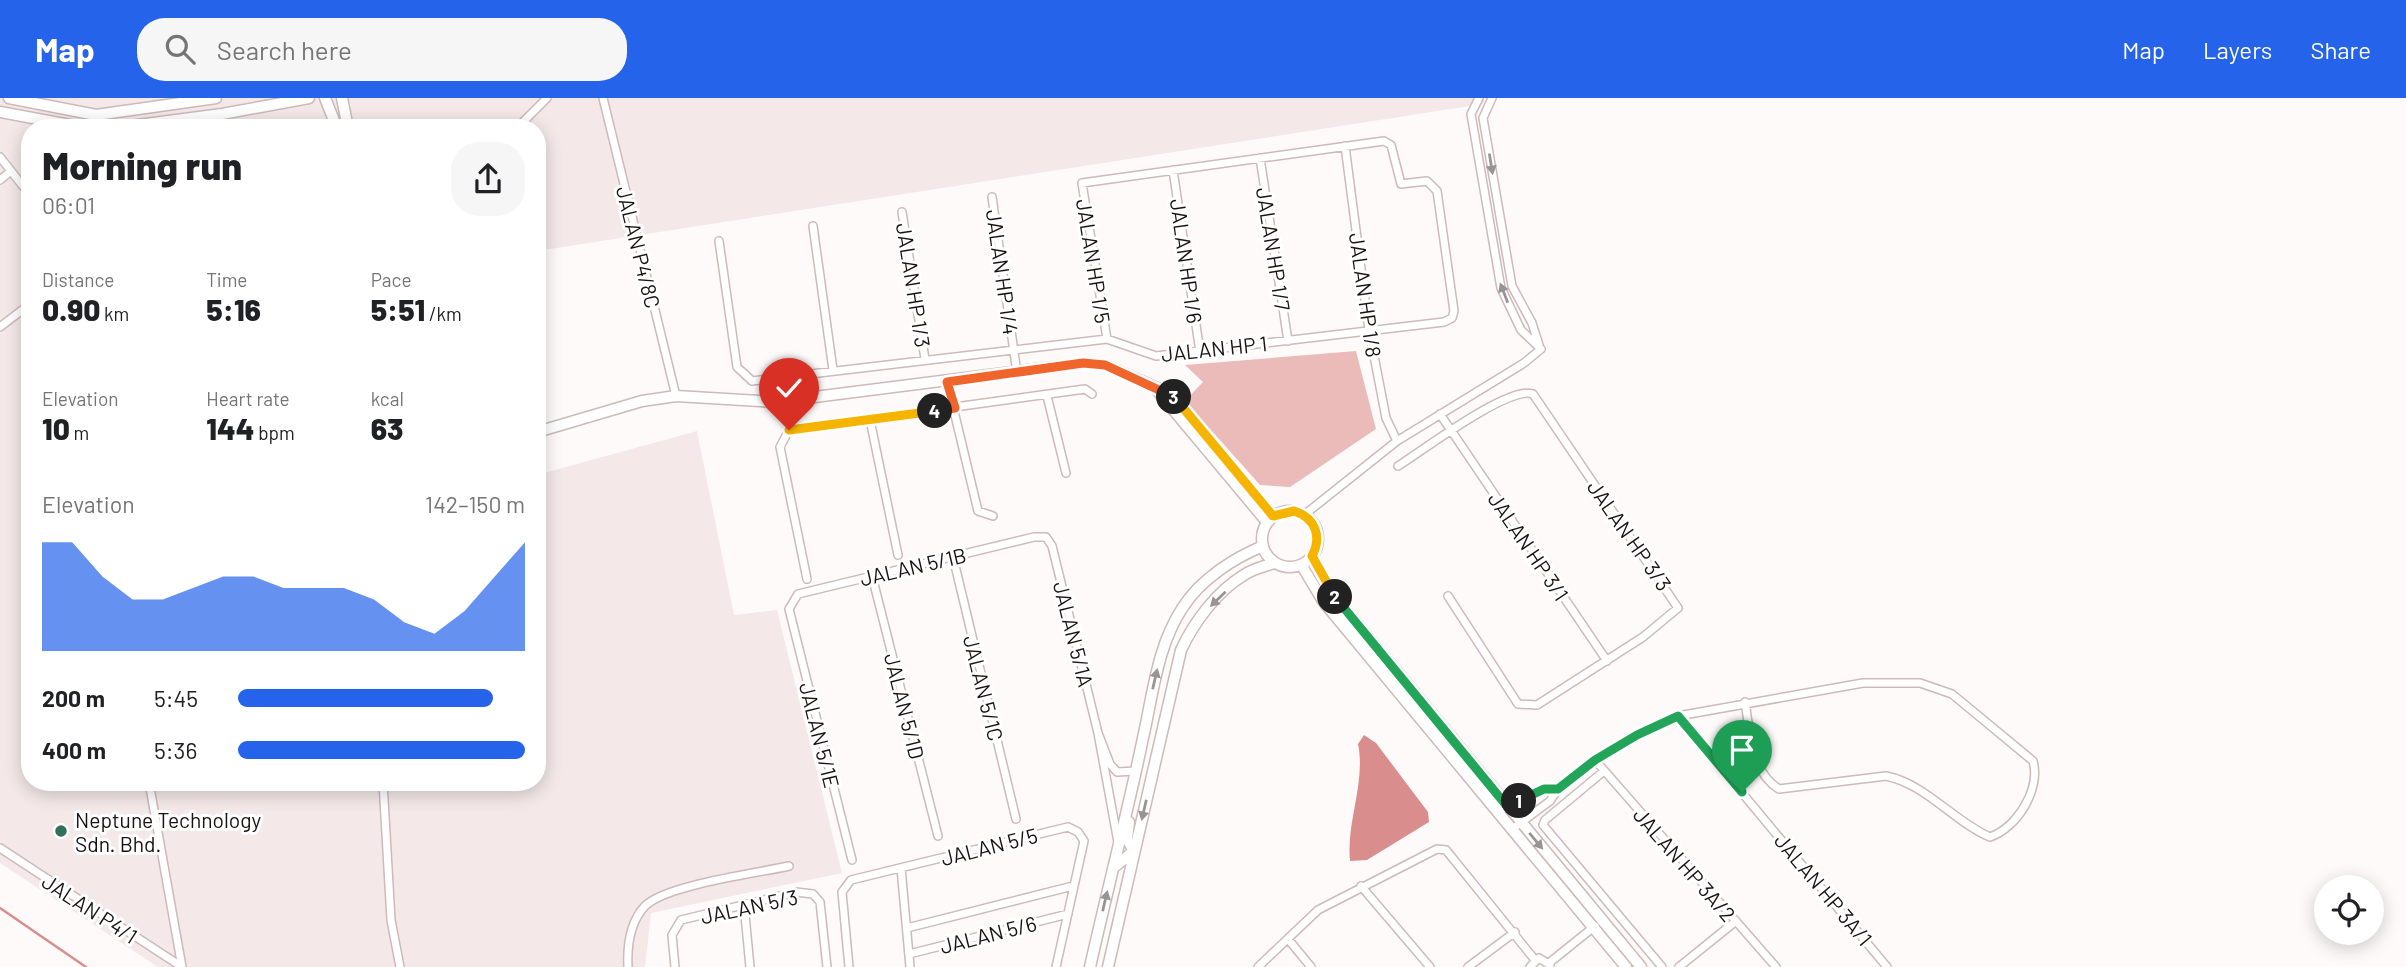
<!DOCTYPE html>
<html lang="en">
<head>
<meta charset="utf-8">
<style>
	:root { --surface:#fff; --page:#f6f6f6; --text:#202124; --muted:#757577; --accent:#2563eb }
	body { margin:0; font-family:Barlow,sans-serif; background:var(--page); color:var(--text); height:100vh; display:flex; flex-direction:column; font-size:26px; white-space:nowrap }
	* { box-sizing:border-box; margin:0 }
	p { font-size:23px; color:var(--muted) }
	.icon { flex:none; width:38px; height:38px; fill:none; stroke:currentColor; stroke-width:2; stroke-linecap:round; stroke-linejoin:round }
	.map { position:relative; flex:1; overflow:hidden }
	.details { position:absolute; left:21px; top:21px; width:525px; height:672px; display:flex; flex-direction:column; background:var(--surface); border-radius:28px; box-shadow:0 4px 18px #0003 }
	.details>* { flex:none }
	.fabs { position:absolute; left:2314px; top:777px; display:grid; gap:14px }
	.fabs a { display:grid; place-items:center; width:70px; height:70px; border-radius:50%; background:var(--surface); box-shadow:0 4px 18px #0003; font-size:35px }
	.pin { position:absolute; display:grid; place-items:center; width:60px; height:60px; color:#fff; margin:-72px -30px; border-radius:50% 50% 50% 0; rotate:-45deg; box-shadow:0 0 7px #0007 }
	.pin .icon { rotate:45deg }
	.km { position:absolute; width:35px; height:35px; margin:-18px; border-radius:50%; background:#222; color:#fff; font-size:19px; line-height:35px; text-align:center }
	.round { display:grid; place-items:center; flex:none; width:74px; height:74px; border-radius:28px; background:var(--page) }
	.head { display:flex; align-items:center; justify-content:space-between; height:119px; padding:0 21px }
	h1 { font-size:38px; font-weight:800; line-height:52px }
	.stats { display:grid; grid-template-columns:repeat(3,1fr); gap:10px; height:119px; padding:7px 21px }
	.stats div { display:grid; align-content:center }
	.stats b { font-size:30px; font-weight:800 }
	.stats small { font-size:19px; font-weight:400 }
	.stats p { font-size:19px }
	.chart { height:196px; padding:14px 21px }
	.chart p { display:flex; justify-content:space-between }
	.chart svg { width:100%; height:126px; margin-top:7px; fill:var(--accent); opacity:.7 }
	ul { padding:0 21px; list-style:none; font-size:23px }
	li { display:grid; grid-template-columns:112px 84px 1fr; align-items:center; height:52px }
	li i { height:18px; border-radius:9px; background:var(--accent) }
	header { display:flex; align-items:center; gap:42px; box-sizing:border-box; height:98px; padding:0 35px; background:var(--accent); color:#fff }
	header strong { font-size:33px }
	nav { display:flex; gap:38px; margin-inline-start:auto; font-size:24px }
	.search { width:490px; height:63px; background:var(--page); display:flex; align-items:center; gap:18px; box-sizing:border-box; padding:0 24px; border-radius:28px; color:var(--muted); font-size:26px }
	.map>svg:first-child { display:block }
</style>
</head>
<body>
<header>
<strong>Map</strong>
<div class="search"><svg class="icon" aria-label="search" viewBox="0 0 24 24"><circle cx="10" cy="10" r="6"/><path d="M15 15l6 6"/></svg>Search here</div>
<nav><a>Map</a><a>Layers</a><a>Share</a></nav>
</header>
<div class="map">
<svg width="2406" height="869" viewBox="0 0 2406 869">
	<rect width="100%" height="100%" fill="#fefafa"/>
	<path fill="#f4e8e8" d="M0,0H1485L1483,6L537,153V30H30V684H537V377L697,333L734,517L777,512L842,775L651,815L645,869H158L0,765Z"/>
	<path fill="#eabbb9" d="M1356,253L1376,331L1290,389L1260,387L1185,303L1203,284L1185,267Z"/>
	<path fill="#d98e8d" d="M1364,637L1376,645L1428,714L1429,724L1367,762L1350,763C1346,724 1366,684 1358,646Z"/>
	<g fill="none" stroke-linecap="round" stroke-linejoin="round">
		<path stroke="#d98e8d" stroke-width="2.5" d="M0,810L86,869"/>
		<defs>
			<path id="minor" d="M603,0L676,298
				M1479,0L1471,16L1501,190L1521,232L1541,251
				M1492,0L1483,20L1512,188L1532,225L1539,247
				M96,17L97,30
				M517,30L547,0
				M1345,48L1369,232L1386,320L1397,343
				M0,59L30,97
				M1260,60L1288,243
				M1173,72L1200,254
				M0,82L11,73
				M992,99L1017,275
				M902,114L925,261
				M813,128L833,272
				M719,143L737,269L752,283L1107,241L1156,258L1444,224L1452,220L1454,213L1437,93L1427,83L1401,86L1391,47L1384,43L1082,85L1107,241
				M0,229L30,206
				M947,284L978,413L993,418
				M1047,298L1066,375
				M1440,316L1607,563
				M870,322L898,457
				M1398,368C1422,353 1509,287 1533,296L1678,510L1643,539L1537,607L1518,606L1448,498
				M1304,417L1397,343L1524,265L1541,251
				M953,459L1016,721
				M872,478L938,738
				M807,481L780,349L789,332L1085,291L1092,296
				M1678,618L1887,869
				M1595,662L1776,869
				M1604,673L1545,722L1543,727L1662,869
				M149,684L182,869
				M383,684L391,822L400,869
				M1497,715C1512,702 1538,692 1558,691
				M1511,732L1550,703L1558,691L1595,662L1637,637L1678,618L1863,585H1920L1952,596L2033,663C2041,691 2017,730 1990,739C1953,723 1926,686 1886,678L1779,691C1751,674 1750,634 1745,604
				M1118,744L1098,635L1110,666L1117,674L1136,673
				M0,750L182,869
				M852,762L789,511L798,496L1034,439H1046L1052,448L1098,635
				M901,770L910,869
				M1361,788L1430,869
				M744,807L750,869
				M907,830L1073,788
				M1288,841L1311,869
				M909,856L1068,816
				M1549,865L1595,828
				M628,869C627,848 629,825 645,808C665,787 758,775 789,768
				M675,869L672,837L681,822L796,794L813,796L820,804L827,869
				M849,869L842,794L851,782L1068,729L1078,734L1084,743L1056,869
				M1258,869L1318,812L1437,751L1446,752L1535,862
				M1468,869L1515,834
				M1530,869L1539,860L1550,867
				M1679,869L1736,823"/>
			<path id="tertiary" d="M9,0L96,17L216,0
				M325,0L337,30
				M342,0L348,30
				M0,14L86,30
				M115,30L222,16L309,0
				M1156,291L1267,424
				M537,334L642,303L676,298L775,304L1083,265L1105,267L1173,297L1273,418
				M1262 441a28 28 0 1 1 56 0a28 28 0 1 1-56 0Z
				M1312,458L1333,496L1641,869
				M1302,468L1323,503L1626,869
				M1113,770L1134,753L1127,741L1129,724
				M1090,869C1107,793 1127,717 1143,640C1153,596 1157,548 1183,509C1201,481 1234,460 1263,448
				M1108,869L1181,552C1194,524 1217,493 1244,477C1252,471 1265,468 1274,465"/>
		</defs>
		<use href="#minor" stroke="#cdbab9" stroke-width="10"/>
		<use href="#tertiary" stroke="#cdbab9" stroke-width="13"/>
		<use href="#minor" stroke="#fff" stroke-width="7"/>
		<use href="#tertiary" stroke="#fff" stroke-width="10"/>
	</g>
	<defs><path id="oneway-solid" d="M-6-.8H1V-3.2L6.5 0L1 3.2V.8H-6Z" transform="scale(1.75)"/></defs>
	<g fill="#989494">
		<use href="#oneway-solid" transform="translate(1491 66) rotate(81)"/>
		<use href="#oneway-solid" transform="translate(1504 195) rotate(-111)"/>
		<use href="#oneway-solid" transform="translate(1218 501) rotate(136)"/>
		<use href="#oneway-solid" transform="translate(1155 581) rotate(-77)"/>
		<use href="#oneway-solid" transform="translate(1144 712) rotate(103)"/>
		<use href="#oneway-solid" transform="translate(1536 743) rotate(50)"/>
		<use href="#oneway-solid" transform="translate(1105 803) rotate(-77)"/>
	</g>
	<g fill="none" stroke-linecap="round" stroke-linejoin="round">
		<defs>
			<path id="split-1" d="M1519,703L1544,691H1558L1595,662L1637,637L1678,618L1742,694"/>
			<path id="split-2" d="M1335,499L1506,707L1519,703"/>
			<path id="split-3" d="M1174,299L1273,418L1294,413C1316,420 1322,439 1312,458L1335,499"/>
			<path id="split-4" d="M935,313L955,310L947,284L1083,265L1105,267L1174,299"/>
			<path id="split-5" d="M789,332L935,313"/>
		</defs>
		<use href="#split-1" stroke="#fff" stroke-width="14"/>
		<use href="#split-2" stroke="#fff" stroke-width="14"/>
		<use href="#split-3" stroke="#fff" stroke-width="14"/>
		<use href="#split-4" stroke="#fff" stroke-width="14"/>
		<use href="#split-5" stroke="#fff" stroke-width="14"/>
		<use href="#split-1" stroke="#22a559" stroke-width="9"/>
		<use href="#split-2" stroke="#22a559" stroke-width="9"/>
		<use href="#split-3" stroke="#f5b400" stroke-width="9"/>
		<use href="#split-4" stroke="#f0652b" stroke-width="9"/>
		<use href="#split-5" stroke="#f5b400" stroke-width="9"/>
	</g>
	<circle fill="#31705d" stroke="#fff" stroke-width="2.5" cx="61" cy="733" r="7"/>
	<g text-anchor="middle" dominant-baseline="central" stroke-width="6" stroke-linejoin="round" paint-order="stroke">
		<g font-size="21" fill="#191212" stroke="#fff">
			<text transform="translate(639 149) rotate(76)">JALAN P4/8C</text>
			<text transform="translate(1274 151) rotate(81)">JALAN HP 1/7</text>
			<text transform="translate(1094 163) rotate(81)">JALAN HP 1/5</text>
			<text transform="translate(1187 163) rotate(82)">JALAN HP 1/6</text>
			<text transform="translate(1003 174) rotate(82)">JALAN HP 1/4</text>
			<text transform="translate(914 187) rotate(81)">JALAN HP 1/3</text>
			<text transform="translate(1366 197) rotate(82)">JALAN HP 1/8</text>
			<text transform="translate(1214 250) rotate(-6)">JALAN HP 1</text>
			<text transform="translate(1630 437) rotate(55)">JALAN HP 3/3</text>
			<text transform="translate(1529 448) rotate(56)">JALAN HP 3/1</text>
			<text transform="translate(913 468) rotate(-13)">JALAN 5/1B</text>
			<text transform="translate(1074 536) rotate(76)">JALAN 5/1A</text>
			<text transform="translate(984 590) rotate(76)">JALAN 5/1C</text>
			<text transform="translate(905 608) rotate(76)">JALAN 5/1D</text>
			<text transform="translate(820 637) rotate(76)">JALAN 5/1E</text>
			<text transform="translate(989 748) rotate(-14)">JALAN 5/5</text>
			<text transform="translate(1685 766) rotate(49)">JALAN HP 3A/2</text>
			<text transform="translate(1824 791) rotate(50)">JALAN HP 3A/1</text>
			<text transform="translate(749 808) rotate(-12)">JALAN 5/3</text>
			<text transform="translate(90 810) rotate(33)">JALAN P4/1</text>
			<text transform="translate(988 836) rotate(-14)">JALAN 5/6</text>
		</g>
		<g font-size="21" fill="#191212" stroke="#fff" text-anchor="start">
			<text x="75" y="721">Neptune Technology<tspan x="75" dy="24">Sdn. Bhd.</tspan></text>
		</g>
	</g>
</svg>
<div class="fabs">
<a><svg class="icon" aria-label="locate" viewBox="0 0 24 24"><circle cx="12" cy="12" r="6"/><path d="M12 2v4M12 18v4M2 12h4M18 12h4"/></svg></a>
</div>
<div class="pin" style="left:1742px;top:694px;background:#1e9e55"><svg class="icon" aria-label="arrive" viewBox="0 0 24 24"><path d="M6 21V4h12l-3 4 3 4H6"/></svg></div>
<div class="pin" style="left:789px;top:332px;background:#d93025"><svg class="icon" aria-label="check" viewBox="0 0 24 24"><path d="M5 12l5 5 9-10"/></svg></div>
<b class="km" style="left:1519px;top:703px">1</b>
<b class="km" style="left:1335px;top:499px">2</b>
<b class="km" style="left:1174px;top:299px">3</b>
<b class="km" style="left:935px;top:313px">4</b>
<section class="details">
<div class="head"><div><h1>Morning run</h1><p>06:01</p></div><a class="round"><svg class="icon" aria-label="share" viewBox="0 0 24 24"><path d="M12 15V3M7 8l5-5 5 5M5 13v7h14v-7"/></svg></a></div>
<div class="stats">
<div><p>Distance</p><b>0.90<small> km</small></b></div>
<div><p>Time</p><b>5:16</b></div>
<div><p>Pace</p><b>5:51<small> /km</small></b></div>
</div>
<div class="stats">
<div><p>Elevation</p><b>10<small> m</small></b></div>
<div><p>Heart rate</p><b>144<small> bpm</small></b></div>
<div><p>kcal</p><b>63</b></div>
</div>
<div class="chart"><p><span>Elevation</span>142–150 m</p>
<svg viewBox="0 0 160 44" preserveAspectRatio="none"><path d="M0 44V6L10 6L20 18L30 26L40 26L50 22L60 18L70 18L80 22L90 22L100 22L110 26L120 34L130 38L140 30L150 18L160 6V44z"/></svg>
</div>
<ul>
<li><b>200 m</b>5:45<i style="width:89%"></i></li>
<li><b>400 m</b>5:36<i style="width:100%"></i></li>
</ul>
</section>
</div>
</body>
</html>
